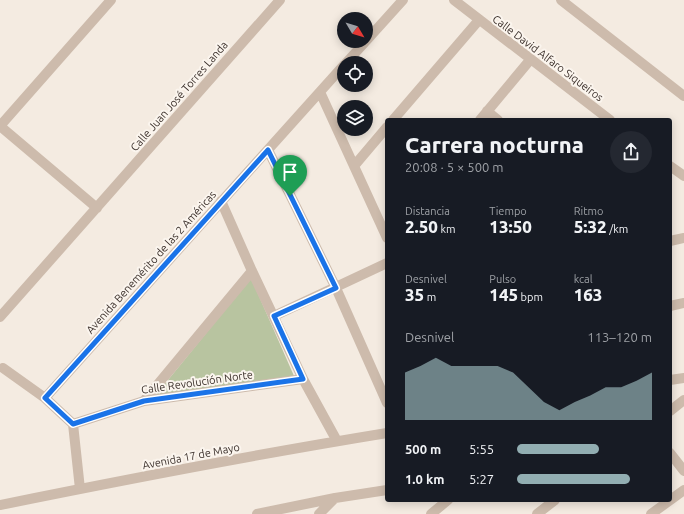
<!DOCTYPE html>
<html lang="es">
<head>
<meta charset="utf-8">
<style>
	:root { --surface:#171b24; --page:#242831; --text:#f1f3f6; --muted:#9ea1a6; --accent:#92aeb2 }
	body { margin:0; font-family:Ubuntu,sans-serif; background:var(--page); color:var(--text); height:100vh; display:flex; flex-direction:column; font-size:15px; white-space:nowrap }
	* { box-sizing:border-box; margin:0 }
	p { font-size:13px; color:var(--muted) }
	.icon { flex:none; width:22px; height:22px; fill:none; stroke:currentColor; stroke-width:2; stroke-linecap:round; stroke-linejoin:round }
	.map { position:relative; flex:1; overflow:hidden }
	.sheet { position:absolute; left:385px; top:118px; width:287px; height:384px; display:flex; flex-direction:column; background:var(--surface); border-radius:4px; box-shadow:0 2px 10px #0003 }
	.sheet>* { flex:none }
	.needle { width:26px; rotate:128deg }
	.buttons { position:absolute; left:337px; top:12px; display:grid; gap:8px }
	.buttons a { display:grid; place-items:center; width:36px; height:36px; border-radius:50%; background:var(--surface); box-shadow:0 2px 10px #0003; font-size:20px }
	.pin { position:absolute; display:grid; place-items:center; width:34px; height:34px; color:#fff; margin:-41px -17px; border-radius:50% 50% 50% 0; rotate:-45deg; box-shadow:0 0 4px #0007 }
	.pin .icon { rotate:45deg }
	.round { display:grid; place-items:center; flex:none; width:42px; height:42px; border-radius:21px; background:var(--page) }
	.summary { display:flex; align-items:center; justify-content:space-between; height:68px; padding:0 20px }
	h1 { font-size:22px; font-weight:800; line-height:30px }
	.stats { display:grid; grid-template-columns:repeat(3,1fr); gap:6px; height:68px; padding:4px 20px }
	.stats div { display:grid; align-content:center }
	.stats b { font-size:17px; font-weight:800 }
	.stats small { font-size:11px; font-weight:400 }
	.stats p { font-size:11px }
	.chart { height:112px; padding:8px 20px }
	.chart p { display:flex; justify-content:space-between }
	.chart svg { width:100%; height:72px; margin-top:4px; fill:var(--accent); opacity:.7 }
	ul { padding:0 20px; list-style:none; font-size:13px }
	li { display:grid; grid-template-columns:64px 48px 1fr; align-items:center; height:30px }
	li i { height:10px; border-radius:5px; background:var(--accent) }
	.map>svg:first-child { display:block }
</style>
</head>
<body>
<div class="map">
<svg width="684" height="514" viewBox="0 0 684 514">
	<rect width="100%" height="100%" fill="#f4ebe1"/>
	<path fill="#b8c4a0" d="M251,278L294,376L155,396Z"/>
	<g fill="none" stroke-linecap="round" stroke-linejoin="round">
		<path stroke="#cdbbac" stroke-width="10" d="M454,0L610,120
			M561,0L684,96
			M366,41L403,0
			M346,63L366,41
			M320,92L387,238
			M487,111L498,120
			M393,120L479,20
			M480,120L530,60
			M0,126L111,0
			M0,126L97,208
			M268,150L336,288L387,403
			M354,166L387,127
			M670,166L684,176
			M221,201L252,271L303,379L337,441
			M670,241L684,238
			M670,306L684,303
			M274,316L387,263
			M0,317L280,0
			M3,368L45,398L73,424L80,489
			M670,380L684,378
			M45,398L344,65
			M144,401L252,271
			M670,411L684,400
			M73,424L144,401L303,379
			M670,453L684,471
			M0,505C128,479 258,454 387,433
			M257,514L335,498L387,490
			M319,514L335,498
			M431,514L448,500
			M537,514L555,500
			M651,514L684,490"/>
	</g>
	<g fill="none" stroke-linecap="round" stroke-linejoin="round">
		<defs>
			<path id="route" d="M268,150L336,288L274,316L303,379L144,401L73,424L45,398Z"/>
		</defs>
		<use href="#route" stroke="#fff" stroke-width="8"/>
		<use href="#route" stroke="#1a73e8" stroke-width="5"/>
	</g>
	<g text-anchor="middle" dominant-baseline="central" stroke-width="4" stroke-linejoin="round" paint-order="stroke">
		<g font-size="11" fill="#3b302b" stroke="#fbf5ee">
			<text transform="translate(548 58) rotate(37)">Calle David Alfaro Siqueiros</text>
			<text transform="translate(179 96) rotate(-49)">Calle Juan José Torres Landa</text>
			<text transform="translate(151 262) rotate(-48)">Avenida Benemérito de las 2 Américas</text>
			<text transform="translate(197 382) rotate(-8)">Calle Revolución Norte</text>
			<text transform="translate(191 456) rotate(-11)">Avenida 17 de Mayo</text>
		</g>
	</g>
</svg>
<div class="buttons">
<a><svg class="needle" viewBox="-14 -14 28 28"><path d="M0-13l5 13h-10z" fill="#e53935"/><path d="M0 13l5-13h-10z" fill="#9ea1a6"/></svg></a>
<a><svg class="icon" aria-label="locate" viewBox="0 0 24 24"><circle cx="12" cy="12" r="6"/><path d="M12 2v4M12 18v4M2 12h4M18 12h4"/></svg></a>
<a><svg class="icon" aria-label="layers" viewBox="0 0 24 24"><path d="M12 4l9 5-9 5-9-5zM3 14l9 5 9-5"/></svg></a>
</div>
<div class="pin" style="left:290px;top:196px;background:#1e9e55"><svg class="icon" aria-label="arrive" viewBox="0 0 24 24"><path d="M6 21V4h12l-3 4 3 4H6"/></svg></div>
<section class="sheet">
<div class="summary"><div><h1>Carrera nocturna</h1><p>20:08 · 5 × 500 m</p></div><a class="round"><svg class="icon" aria-label="share" viewBox="0 0 24 24"><path d="M12 15V3M7 8l5-5 5 5M5 13v7h14v-7"/></svg></a></div>
<div class="stats">
<div><p>Distancia</p><b>2.50<small> km</small></b></div>
<div><p>Tiempo</p><b>13:50</b></div>
<div><p>Ritmo</p><b>5:32<small> /km</small></b></div>
</div>
<div class="stats">
<div><p>Desnivel</p><b>35<small> m</small></b></div>
<div><p>Pulso</p><b>145<small> bpm</small></b></div>
<div><p>kcal</p><b>163</b></div>
</div>
<div class="chart"><p><span>Desnivel</span>113–120 m</p>
<svg viewBox="0 0 160 44" preserveAspectRatio="none"><path d="M0 44V15L10 11L20 6L30 11L40 11L50 11L60 11L70 15L80 24L90 33L100 38L110 33L120 29L130 24L140 24L150 20L160 15V44z"/></svg>
</div>
<ul>
<li><b>500 m</b>5:55<i style="width:61%"></i></li>
<li><b>1.0 km</b>5:27<i style="width:84%"></i></li>
</ul>
</section>
</div>
</body>
</html>
